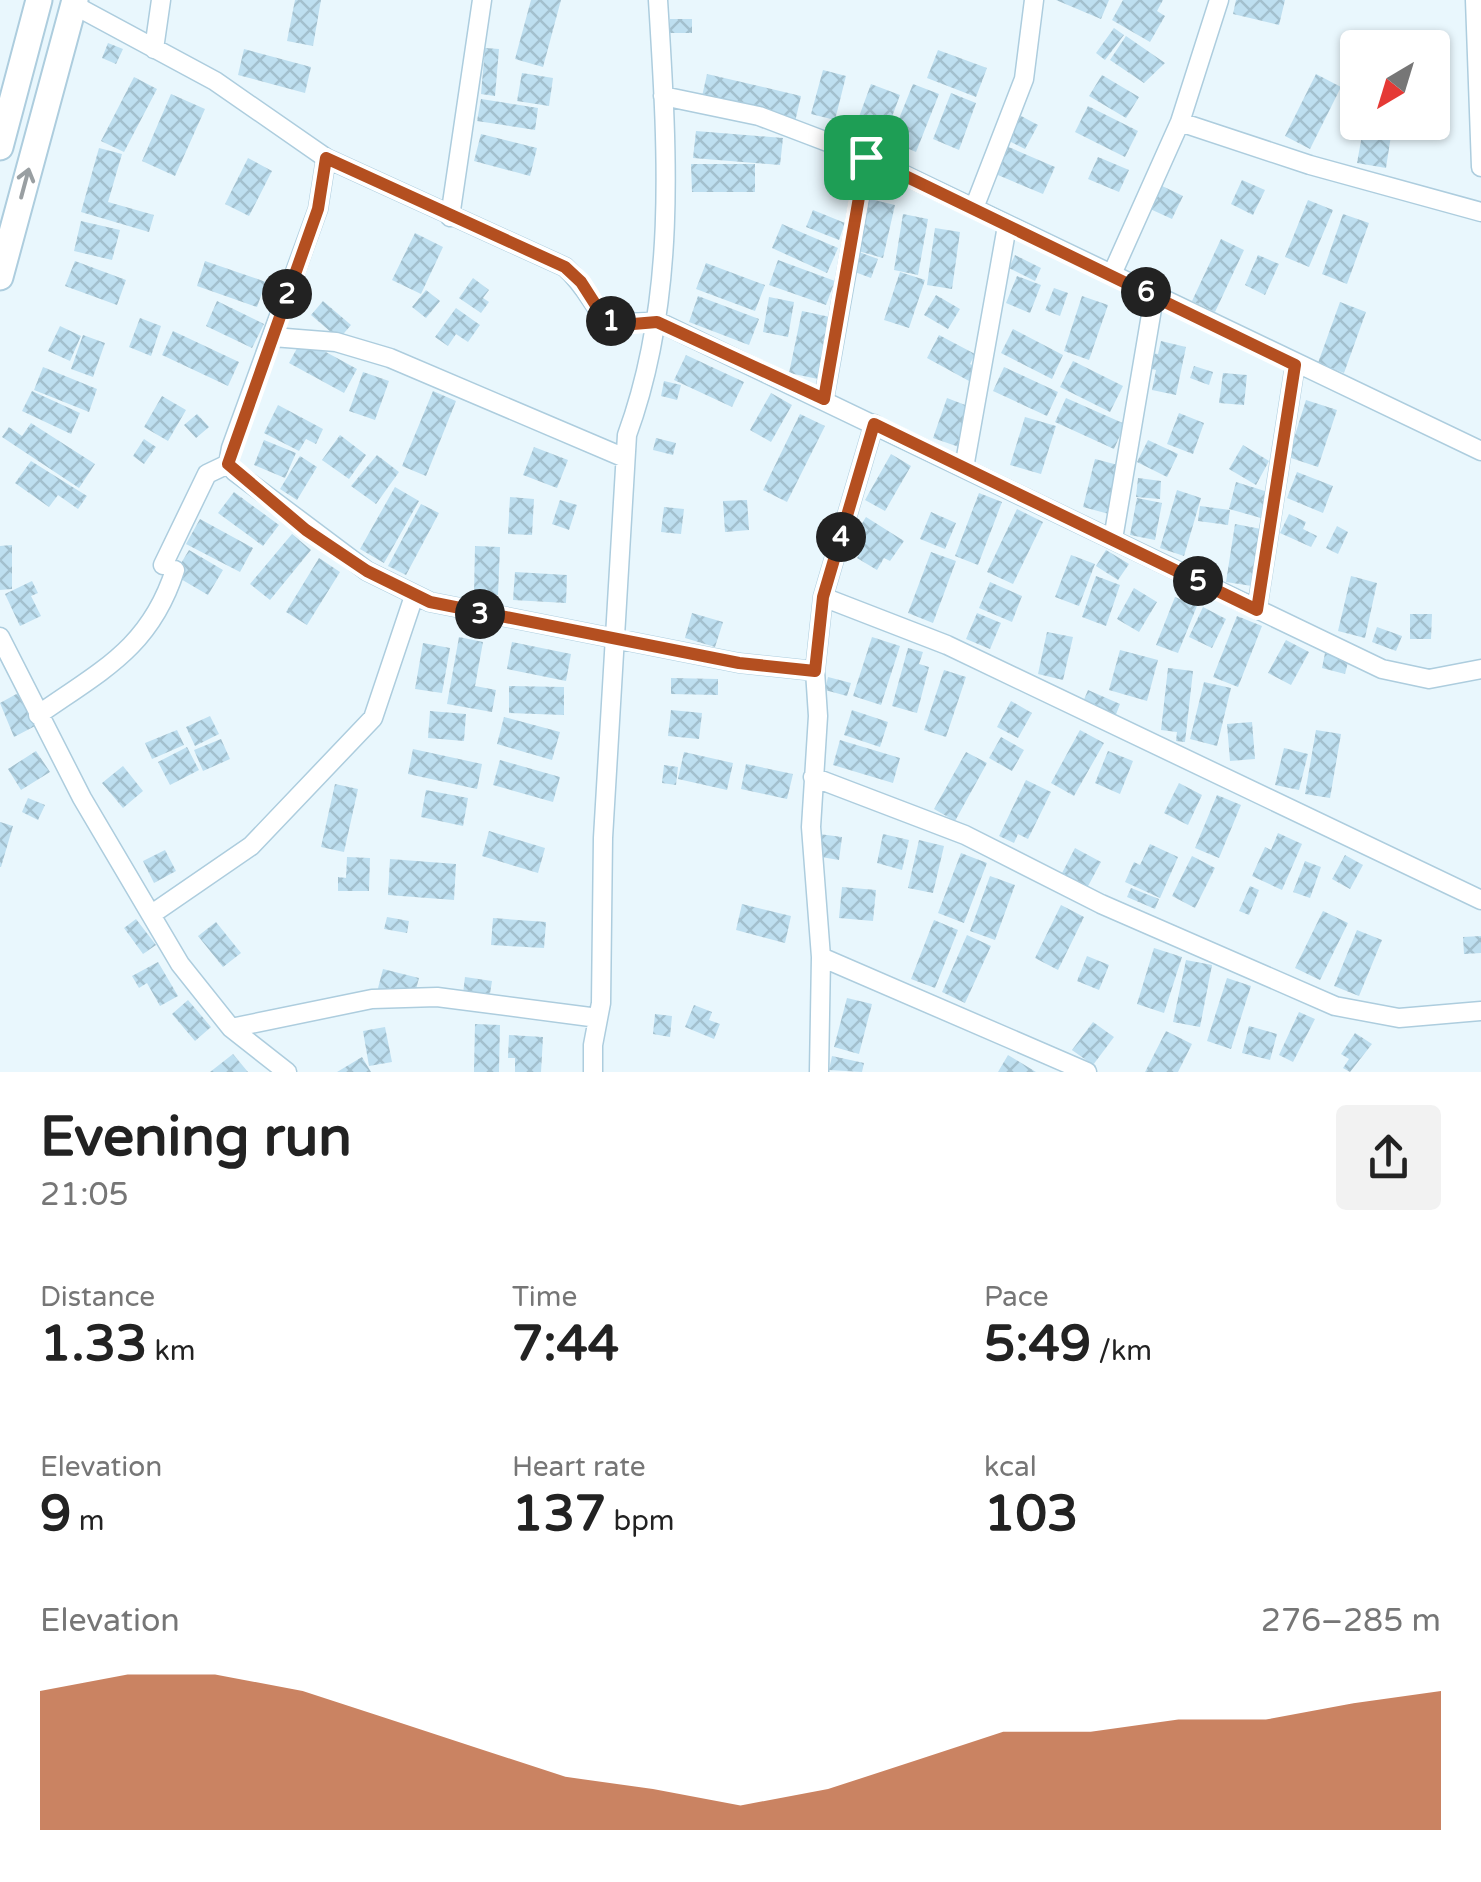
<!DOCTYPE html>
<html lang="en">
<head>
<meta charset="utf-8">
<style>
	:root { --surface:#fff; --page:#f2f2f2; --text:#222; --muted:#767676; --accent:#b44f20 }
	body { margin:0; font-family:"Varela Round",sans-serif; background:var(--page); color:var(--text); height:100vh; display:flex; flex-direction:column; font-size:38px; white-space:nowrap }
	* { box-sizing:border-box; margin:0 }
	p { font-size:32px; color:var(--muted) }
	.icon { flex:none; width:55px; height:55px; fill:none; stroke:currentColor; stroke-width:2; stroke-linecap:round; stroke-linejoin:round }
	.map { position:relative; height:1072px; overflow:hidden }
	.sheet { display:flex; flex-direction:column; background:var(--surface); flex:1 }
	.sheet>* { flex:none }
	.needle { width:65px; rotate:218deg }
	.tools { position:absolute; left:1340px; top:30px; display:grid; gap:20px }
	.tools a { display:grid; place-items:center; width:110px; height:110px; border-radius:10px; background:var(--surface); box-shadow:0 2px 8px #0004; font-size:50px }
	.pin { position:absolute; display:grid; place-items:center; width:85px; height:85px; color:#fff; margin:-42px; border-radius:20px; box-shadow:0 5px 15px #0006 }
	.km { position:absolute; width:50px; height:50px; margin:-25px; border-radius:50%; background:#222; color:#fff; font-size:28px; line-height:50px; text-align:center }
	.round { display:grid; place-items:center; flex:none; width:105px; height:105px; border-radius:10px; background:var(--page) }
	.overview { display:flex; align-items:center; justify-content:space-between; height:170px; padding:0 40px }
	h1 { font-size:55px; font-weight:800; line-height:75px }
	.stats { display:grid; grid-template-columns:repeat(3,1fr); gap:15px; height:170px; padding:10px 40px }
	.stats div { display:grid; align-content:center }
	.stats b { font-size:50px; font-weight:800 }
	.stats small { font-size:28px; font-weight:400 }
	.stats p { font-size:28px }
	.chart { height:280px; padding:20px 40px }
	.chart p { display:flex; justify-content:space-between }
	.chart svg { width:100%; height:180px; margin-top:10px; fill:var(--accent); opacity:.7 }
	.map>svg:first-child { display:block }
</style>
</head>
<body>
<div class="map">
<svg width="1481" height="1072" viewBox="0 0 1481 1072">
	<defs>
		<pattern id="building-cross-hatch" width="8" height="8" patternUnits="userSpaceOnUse" patternTransform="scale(2.5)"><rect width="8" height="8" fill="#bedff0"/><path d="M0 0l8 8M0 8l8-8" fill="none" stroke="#a3c0ce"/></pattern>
	</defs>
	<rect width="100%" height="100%" fill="#e9f7fd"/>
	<path fill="url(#building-cross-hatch)" d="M295,0H321L313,46L287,41Z
		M531,0H561L543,67L515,59Z
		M1056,0H1109L1101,19Z
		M1123,0H1163L1157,11L1165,16L1150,42L1112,20Z
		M1236,0H1285L1279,25L1233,14Z
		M670,19H692V33H670Z
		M1114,28L1124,35L1105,60L1096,53Z
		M1126,36L1165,63L1144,83L1110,60Z
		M108,43L123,49L116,64L102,58Z
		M485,48L499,49L495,96L481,94Z
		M244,49L311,67L305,93L238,75Z
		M938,50L987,68L976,97L927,78Z
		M823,70L846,76L835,120L811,114Z
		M522,73L553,78L549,106L517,101Z
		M707,74L801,96L795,122L701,101Z
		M1316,74L1341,87L1310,149L1285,136Z
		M1102,75L1139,97L1126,118L1089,96Z
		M134,77L157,89L124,152L101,141Z
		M871,84L900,95L882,144L853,133Z
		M913,84L939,94L916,152L890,141Z
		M1345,84L1358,88V107L1340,102Z
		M951,93L976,103L959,150L933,139Z
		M171,94L205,109L175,176L142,161Z
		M481,99L538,108L535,130L477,121Z
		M1088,106L1138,131L1125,157L1075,132Z
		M1012,111L1038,125L1025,149L999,136Z
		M1364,124L1392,129L1386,168L1357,163Z
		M696,131L783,138L780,165L693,158Z
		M481,134L537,148L530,176L474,161Z
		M997,142L1055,167L1043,194L986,170Z
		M99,148L122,154L108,202L154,215L149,232L81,212Z
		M1098,157L1129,170L1119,192L1088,179Z
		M248,158L272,171L249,216L225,204Z
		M691,164H755V192H692Z
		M1242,180L1265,190L1253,215L1231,204Z
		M1160,185L1183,196L1172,219L1148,208Z
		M870,199L895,205L883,258L858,251Z
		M1308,200L1333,210L1309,267L1285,257Z
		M813,210L845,223L839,240L806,227Z
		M903,214L928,219L918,275L894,270Z
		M1343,214L1369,223L1347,284L1322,274Z
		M81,221L120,230L112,260L74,251Z
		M782,224L838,248L827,273L772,248Z
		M935,228L960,232L952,289L927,285Z
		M415,233L443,247L421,294L392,280Z
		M1221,239L1244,250L1215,312L1192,301Z
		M859,252L878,259L871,278L852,271Z
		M1015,255L1041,268L1035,281L1009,268Z
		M1258,255L1279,264L1265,295L1245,285Z
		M778,260L835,281L826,305L769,285Z
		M75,261L126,280L117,305L65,286Z
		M205,261L266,282L257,307L197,286Z
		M706,263L765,285L755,311L696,289Z
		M900,272L925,280L909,328L884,320Z
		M1017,276L1041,285L1030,313L1006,303Z
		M473,278L489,290L483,298L489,302L481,313L459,298Z
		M1054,288L1068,293L1060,316L1045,310Z
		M426,290L440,301L426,318L412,307Z
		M936,295L960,309L948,329L924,315Z
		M698,296L759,319L749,345L689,322Z
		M1082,296L1108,305L1089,360L1064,351Z
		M769,297L794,302L788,337L763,332Z
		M217,301L264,324L252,348L206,326Z
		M323,301L351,325L339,339L311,315Z
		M1340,302L1366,312L1344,373L1318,363Z
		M456,308L480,325L468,342L456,334L448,346L435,337Z
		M802,311L830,317L818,379L789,373Z
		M140,318L161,326L151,356L129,347Z
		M60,326L81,336L70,361L48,351Z
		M1013,329L1063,355L1052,379L1001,353Z
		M173,331L239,362L228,386L162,355Z
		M83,335L105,343L93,377L71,369Z
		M939,335L975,354L970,364L976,367L969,381L927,358Z
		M302,339L357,369L344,393L289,363Z
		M1161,341L1186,347L1176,395L1152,390L1156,370L1148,368L1151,353L1158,354Z
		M686,355L744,382L732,407L674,380Z
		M1073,361L1123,386L1110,412L1060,387Z
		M1194,366L1213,372L1209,385L1190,378Z
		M43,367L97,389L89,412L34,390Z
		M1004,367L1058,392L1047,416L993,391Z
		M363,372L389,381L375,420L349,411Z
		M1223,373L1247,375L1244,405L1219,403Z
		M664,381L681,385L677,400L661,396Z
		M32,391L80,413L71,434L22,411Z
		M433,391L456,401L426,476L402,466Z
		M771,393L792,405L771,442L750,430Z
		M162,396L186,410L168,441L144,427Z
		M947,398L973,408L959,447L933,438Z
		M1066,398L1125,424L1114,449L1055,422Z
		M1306,400L1337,410L1318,467L1288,457Z
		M278,405L323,429L316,444L306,439L299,451L264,433Z
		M1179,413L1204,423L1193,454L1167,444Z
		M197,414L209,427L196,438L184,425Z
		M800,414L825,426L787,502L763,490Z
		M1025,417L1056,426L1041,474L1010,465Z
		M31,423L95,464L79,488L2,437L9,427L22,436Z
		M340,435L366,455L349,479L322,460Z
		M656,438L676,443L673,455L653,450Z
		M144,439L156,447L144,464L133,456Z
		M264,440L296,453L285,478L254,465Z
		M1148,440L1178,454L1167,477L1137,462Z
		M1243,445L1269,461L1256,485L1229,469Z
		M534,447L568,460L557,488L523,475Z
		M891,454L911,466L885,511L865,500Z
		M377,455L399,472L376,504L351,486Z
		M300,456L317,467L297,500L280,489Z
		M1095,459L1122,466L1109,514L1083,507Z
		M31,461L87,496L78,509L58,495L49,507L15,483Z
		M1297,472L1333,486L1323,513L1287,498Z
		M1138,478L1161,481L1160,499L1136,497Z
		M1236,482L1268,492L1261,518L1229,509Z
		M395,487L419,501L384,563L360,549Z
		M1177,490L1201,498L1184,556L1160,548Z
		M234,492L279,525L263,546L218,513Z
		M979,493L1002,502L978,565L955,556Z
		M510,497L534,499L532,535L508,534Z
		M1137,498L1162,503L1155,540L1130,535Z
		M560,500L577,505L569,530L552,524Z
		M747,500L749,530L725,532L723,501Z
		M421,504L439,513L406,575L388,566Z
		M1200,506L1230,510L1228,525L1198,521Z
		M664,507L684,509L681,534L661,532Z
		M1017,509L1043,522L1013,584L987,572Z
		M931,512L956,523L945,549L920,539Z
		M1289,514L1306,522L1303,529L1317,536L1311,547L1280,533Z
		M866,517L904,541L890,561L884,558L877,570L857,558L863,548L851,541Z
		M200,519L253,548L240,572L186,544Z
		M1235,524L1261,529L1252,586L1226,582Z
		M1337,526L1348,532L1338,554L1326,548Z
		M292,534L311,550L270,600L250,584Z
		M12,545V589L0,590V546Z
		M475,546L500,547L498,595L474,594Z
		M189,550L223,570L208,595L174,575Z
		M1106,550L1129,564L1118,580L1096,566Z
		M931,552L956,561L933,623L908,613Z
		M1071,555L1095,564L1079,606L1055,597Z
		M319,558L340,572L307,625L286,612Z
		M515,572L567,575L566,603L513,600Z
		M1096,576L1120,585L1106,626L1082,617Z
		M1351,576L1377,583L1365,638L1338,631Z
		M32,581L38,593L31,596L41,616L20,626L5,594Z
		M990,582L1022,596L1012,622L979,608Z
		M1134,588L1157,602L1139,632L1117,619Z
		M1175,597L1197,606L1178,653L1156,645Z
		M1203,607L1226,619L1212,648L1189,637Z
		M692,613L723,622L715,647L685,638Z
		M977,613L1001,623L990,649L966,639Z
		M1410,614H1432L1431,639H1410Z
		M1237,616L1262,626L1238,687L1213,677Z
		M1377,627L1402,636L1396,651L1372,642Z
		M1047,632L1073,637L1063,680L1038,674Z
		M459,637L483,642L475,686L496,690L492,712L447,704Z
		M872,637L900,646L881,705L853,696Z
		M1286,640L1309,652L1291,685L1268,673Z
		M512,642L571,654L566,681L507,669Z
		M423,643L450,648L442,693L415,689Z
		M908,648L923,652L919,664L929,667L917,713L892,706Z
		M1120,650L1158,660L1147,701L1109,690Z
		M1325,653L1349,658L1345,674L1322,668Z
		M1168,668L1193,671L1185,742L1176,741L1177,732L1161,730Z
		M944,670L966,677L946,737L924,730Z
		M828,677L851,683L847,696L825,690Z
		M671,678L718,679V695L671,694Z
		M1204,682L1231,688L1217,746L1190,739Z
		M509,686L564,687V715L509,713Z
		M1088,690L1120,704L1115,717L1083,702Z
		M20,692L37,725L14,737L0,703Z
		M1011,701L1032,713L1018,738L997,727Z
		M671,710L702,713L699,739L668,736Z
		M852,710L888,722L880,747L844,735Z
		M430,711L466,714L464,741L428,738Z
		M210,716L219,734L195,746L186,727Z
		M504,717L560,732L552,760L497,744Z
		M1252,722L1255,759L1230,761L1227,724Z
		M177,730L184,745L152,759L145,743Z
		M1080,730L1104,743L1074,796L1051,783Z
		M1316,730L1341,734L1330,798L1305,794Z
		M1001,737L1024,750L1012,771L989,758Z
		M221,739L230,759L203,771L194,750Z
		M840,740L900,758L893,783L833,765Z
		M187,747L199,770L170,785L158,762Z
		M1284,748L1308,754L1299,790L1275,785Z
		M413,749L482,764L477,789L408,774Z
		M36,751L50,772L21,790L8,769Z
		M1108,751L1133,761L1120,794L1095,783Z
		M684,752L733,763L727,790L678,779Z
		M966,752L987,763L955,821L934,809Z
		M500,760L560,777L553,802L493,785Z
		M746,764L793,774L787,799L741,789Z
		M664,765L678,767L676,785L662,783Z
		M123,766L143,791L123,808L102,783Z
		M1026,780L1051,792L1028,839L1018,834L1014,843L999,836Z
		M1179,783L1202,795L1188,825L1164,813Z
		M335,784L358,789L344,852L321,847Z
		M426,790L468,798L463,826L421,817Z
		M1217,795L1241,805L1219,858L1195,848Z
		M28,798L45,805L38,820L22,812Z
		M0,822L13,826L1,867H0Z
		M489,831L545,848L538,873L482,856Z
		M1278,833L1302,844L1282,890L1252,876L1265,847L1271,850Z
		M819,834L842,837L839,860L815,856Z
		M883,834L909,840L902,870L877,863Z
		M919,840L944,846L933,893L908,888Z
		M1150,844L1178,857L1160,898L1125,882L1134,862L1140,865Z
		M1075,848L1101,862L1087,888L1061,875Z
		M165,850L176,871L154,883L143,861Z
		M961,853L987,863L964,923L938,913Z
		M1345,855L1363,865L1350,889L1332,879Z
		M1192,856L1215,868L1195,908L1172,896Z
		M347,857L370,858L369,891H338V877L346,878Z
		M390,859L456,864L454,900L388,895Z
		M1305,861L1321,867L1310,898L1293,892Z
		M990,876L1015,885L995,940L970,931Z
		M1250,886L1259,890L1249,915L1239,911Z
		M842,887L876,890L873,921L839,918Z
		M1131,888L1159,899L1155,909L1127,897Z
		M742,904L791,916L785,943L736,930Z
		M1061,905L1084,917L1058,970L1035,958Z
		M1323,911L1348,923L1320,980L1295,968Z
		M387,917L409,921L407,933L384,929Z
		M493,918L546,922L544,948L491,945Z
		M136,919L156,945L143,954L124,928Z
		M934,920L958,930L935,988L911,979Z
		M216,922L241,953L223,967L198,936Z
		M1357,930L1382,940L1359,996L1334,986Z
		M967,935L991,946L965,1003L942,992Z
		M1481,936V953L1464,954L1463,937Z
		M1154,948L1182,957L1164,1013L1137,1004Z
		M1087,956L1109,965L1099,990L1077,981Z
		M1186,960L1212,965L1200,1027L1173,1022Z
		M158,962L178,996L160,1006L147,983L139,988L132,976Z
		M383,969L419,978L412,1005L376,996Z
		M465,977L492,981L488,1006L462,1002Z
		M1227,978L1251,986L1231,1049L1207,1041Z
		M847,998L872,1004L859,1054L834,1047Z
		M188,1000L211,1027L195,1041L172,1014Z
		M694,1005L712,1012L709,1020L720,1024L714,1039L685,1027Z
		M1299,1012L1315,1019L1293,1062L1279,1055Z
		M655,1014L672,1016L670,1037L653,1034Z
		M1093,1022L1114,1037L1093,1065L1072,1050Z
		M475,1024L500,1025L499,1072H474Z
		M1249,1026L1277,1034L1270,1060L1242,1053Z
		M385,1027L392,1062L369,1066L363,1031Z
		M1166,1031L1192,1044L1178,1072H1145Z
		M1355,1033L1372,1044L1350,1072L1343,1068L1349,1059L1341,1054Z
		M509,1035L543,1037L541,1072H515V1058H508Z
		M233,1054L248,1072H210Z
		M1008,1055L1036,1072H998Z
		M832,1056L864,1063L862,1072L829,1070Z
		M362,1057L371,1072H337Z"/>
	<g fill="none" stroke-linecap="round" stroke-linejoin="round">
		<defs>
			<path id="minor" d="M1475,0L1481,167
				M74,5L215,81L326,158L565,267C607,307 587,329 657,321L1382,669L1429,679L1481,669
				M154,49L161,0
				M663,96L759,116L867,157L1481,451
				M1180,122L1310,165L1481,212
				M326,158L318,209L231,448L228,464L234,471L367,571L430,602L739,663L815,671
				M974,208L1024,79L1034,0
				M450,217L482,0
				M1112,274L1180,122L1219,0
				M273,337L336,342L390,358L625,458
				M824,399L867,157
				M874,424L823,597L947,645L1481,900
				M964,468L1007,226
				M1113,539L1154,297
				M163,565L207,474L228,464
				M1257,609L1295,365
				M0,637L82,798L180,964L231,1028L287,1072
				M38,715C102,670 150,648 175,570
				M813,777L965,835L1101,904L1335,1006L1399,1018L1481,1011
				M152,914L251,846L373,718L414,596
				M821,957L1087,1072
				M231,1028L372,999L437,997L598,1018
				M593,1072V1045L601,1003L603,838L627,435C678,296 667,146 658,0
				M819,1072L821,957L811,827L818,716L815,671L823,597"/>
			<path id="highway" d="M0,147L39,0
				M0,277L75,0"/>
		</defs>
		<use href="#minor" stroke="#adcdde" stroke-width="21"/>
		<use href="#highway" stroke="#adcdde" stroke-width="29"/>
		<use href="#minor" stroke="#fff" stroke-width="18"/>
		<use href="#highway" stroke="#fff" stroke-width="25"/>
	</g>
	<defs><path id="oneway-shaft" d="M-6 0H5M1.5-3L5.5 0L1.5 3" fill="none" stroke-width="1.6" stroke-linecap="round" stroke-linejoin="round" transform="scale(2.5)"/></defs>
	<use stroke="#999fa2" href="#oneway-shaft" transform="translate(25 183) rotate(-75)"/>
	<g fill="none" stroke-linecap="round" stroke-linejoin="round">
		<defs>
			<path id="route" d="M866,157L1295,365L1257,610L874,424L823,597L815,671L739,663L430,602L367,571L306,530L228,464L318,209L326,158L565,267L581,282L604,318L621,325L657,322L824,399Z"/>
		</defs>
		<use href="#route" stroke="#fff" stroke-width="20"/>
		<use href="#route" stroke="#b44f20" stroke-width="12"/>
	</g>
</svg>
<div class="tools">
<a><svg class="needle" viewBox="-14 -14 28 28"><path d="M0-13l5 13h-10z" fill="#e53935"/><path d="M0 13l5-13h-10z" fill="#767676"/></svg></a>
</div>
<div class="pin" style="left:866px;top:157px;background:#1e9e55"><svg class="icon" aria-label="arrive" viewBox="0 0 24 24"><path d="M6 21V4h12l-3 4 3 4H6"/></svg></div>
<b class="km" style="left:611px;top:321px">1</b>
<b class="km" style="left:287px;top:294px">2</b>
<b class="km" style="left:480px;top:614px">3</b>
<b class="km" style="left:841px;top:537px">4</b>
<b class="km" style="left:1198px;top:581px">5</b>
<b class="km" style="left:1146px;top:292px">6</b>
</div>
<section class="sheet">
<div class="overview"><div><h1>Evening run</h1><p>21:05</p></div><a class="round"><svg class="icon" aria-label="share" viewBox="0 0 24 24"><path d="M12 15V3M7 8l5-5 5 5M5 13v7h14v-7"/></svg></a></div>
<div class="stats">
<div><p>Distance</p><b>1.33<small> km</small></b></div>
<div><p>Time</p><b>7:44</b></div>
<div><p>Pace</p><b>5:49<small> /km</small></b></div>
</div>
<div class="stats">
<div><p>Elevation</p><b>9<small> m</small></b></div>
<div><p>Heart rate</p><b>137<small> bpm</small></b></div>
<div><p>kcal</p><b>103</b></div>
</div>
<div class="chart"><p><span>Elevation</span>276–285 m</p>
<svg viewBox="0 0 160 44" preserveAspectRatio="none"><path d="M0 44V10L10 6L20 6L30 10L40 17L50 24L60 31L70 34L80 38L90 34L100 27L110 20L120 20L130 17L140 17L150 13L160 10V44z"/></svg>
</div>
</section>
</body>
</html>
